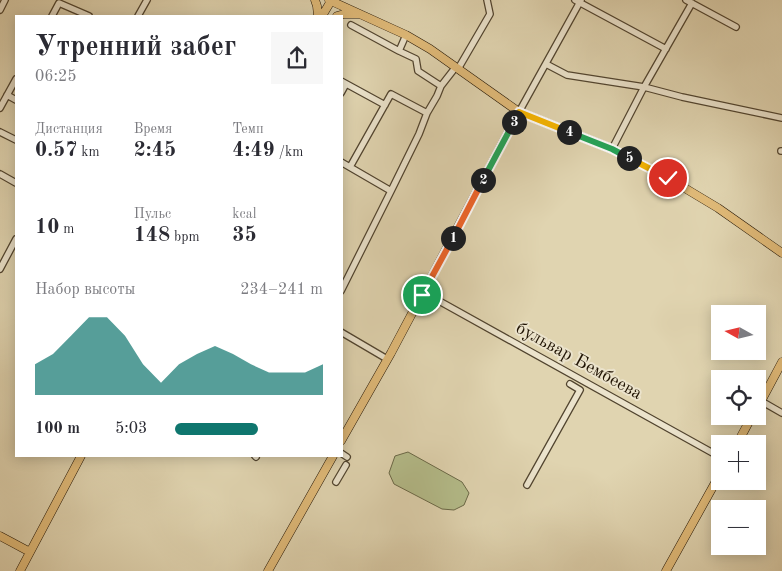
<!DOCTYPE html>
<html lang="ru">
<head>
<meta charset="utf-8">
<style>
	:root { --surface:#fff; --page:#f7f7f7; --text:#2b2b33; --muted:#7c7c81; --accent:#0f766e }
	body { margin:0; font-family:"Old Standard TT",serif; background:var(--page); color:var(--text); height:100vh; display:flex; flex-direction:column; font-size:19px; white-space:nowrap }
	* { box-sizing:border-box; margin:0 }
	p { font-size:16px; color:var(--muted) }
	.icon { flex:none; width:28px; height:28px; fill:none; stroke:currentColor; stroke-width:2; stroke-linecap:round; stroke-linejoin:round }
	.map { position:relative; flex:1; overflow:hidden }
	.details { position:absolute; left:15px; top:15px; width:328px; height:442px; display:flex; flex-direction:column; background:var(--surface); border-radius:0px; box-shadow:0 2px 12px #0003 }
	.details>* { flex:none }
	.needle { width:32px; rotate:278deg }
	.controls { position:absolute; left:711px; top:305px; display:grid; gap:10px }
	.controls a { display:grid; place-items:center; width:55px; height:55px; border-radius:0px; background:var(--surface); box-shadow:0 2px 12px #0003; font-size:25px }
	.pin { position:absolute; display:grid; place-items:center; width:42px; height:42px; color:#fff; margin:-21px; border:2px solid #fff; border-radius:50%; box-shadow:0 1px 5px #0007 }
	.km { position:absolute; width:25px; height:25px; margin:-12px; border-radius:50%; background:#222; color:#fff; font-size:14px; line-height:25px; text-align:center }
	.round { display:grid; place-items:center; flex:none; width:52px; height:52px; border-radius:0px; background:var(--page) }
	.headline { display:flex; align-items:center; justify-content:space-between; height:85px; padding:0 20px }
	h1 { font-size:28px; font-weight:700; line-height:38px }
	.figures { display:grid; grid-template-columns:repeat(3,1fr); gap:8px; height:85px; padding:5px 20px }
	.figures div { display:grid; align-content:center }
	.figures b { font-size:21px; font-weight:700 }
	.figures small { font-size:14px; font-weight:400 }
	.figures p { font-size:14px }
	.chart { height:140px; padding:10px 20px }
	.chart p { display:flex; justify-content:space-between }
	.chart svg { width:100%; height:90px; margin-top:5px; fill:var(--accent); opacity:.7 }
	ul { padding:0 20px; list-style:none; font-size:16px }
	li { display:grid; grid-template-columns:80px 60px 1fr; align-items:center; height:38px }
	li i { height:12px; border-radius:6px; background:var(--accent) }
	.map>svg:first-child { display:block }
</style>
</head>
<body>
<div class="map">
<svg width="782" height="571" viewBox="0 0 782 571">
	<rect width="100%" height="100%" fill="#e0d4b0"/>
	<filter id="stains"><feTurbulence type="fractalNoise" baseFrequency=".004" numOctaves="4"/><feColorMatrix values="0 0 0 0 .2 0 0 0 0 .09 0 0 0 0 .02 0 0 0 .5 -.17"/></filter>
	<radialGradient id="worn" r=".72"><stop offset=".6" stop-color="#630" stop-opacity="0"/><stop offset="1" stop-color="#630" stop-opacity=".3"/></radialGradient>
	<path fill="#b4bc8a" stroke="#6a6847" d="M408,452L462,482L469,493L464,505L454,510L442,509L394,484L389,473L395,456Z"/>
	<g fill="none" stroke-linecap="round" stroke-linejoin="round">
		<defs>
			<path id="minor" d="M575,0L666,49
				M686,0L736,27
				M0,10L5,0
				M52,16L59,3L89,16
				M138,16L147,0
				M351,25L399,51L406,35
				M399,51L416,59L418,71L441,86L455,68
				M546,64L567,75L644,87L682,97L782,118
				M458,69L490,14L487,0
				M341,81L385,105
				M341,93L346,84
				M7,95L16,100
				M0,108L16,79
				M519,112L581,0
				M427,113L437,96L441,86
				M0,132L16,140
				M612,149L644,87L692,3
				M781,151H782
				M341,162L391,191L419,134L427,113L391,94L350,167
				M0,174L16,183
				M0,269L16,239
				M341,291L391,191
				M423,292L720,457
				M341,332L387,359
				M761,401L782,413
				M341,453L347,457
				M255,456L256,457
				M336,482L346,465
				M527,485L580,390L570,384"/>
			<path id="major" d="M315,0L317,6L318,16
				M329,0L406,35L430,49L519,112L612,149L668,178L718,208L782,253
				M322,16L331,1
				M337,16L344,14H357
				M758,407L782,362
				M341,441L391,353L519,112
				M737,444L752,416
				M0,536L30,552
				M20,571L81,456
				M268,571L333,456
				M666,571L720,474"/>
		</defs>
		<use href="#minor" stroke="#51442f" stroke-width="8"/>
		<use href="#major" stroke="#211404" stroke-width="9"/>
		<use href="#minor" stroke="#ebe3cc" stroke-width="5.5"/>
		<use href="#major" stroke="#e0ba78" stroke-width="8"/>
	</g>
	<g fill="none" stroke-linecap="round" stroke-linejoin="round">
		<defs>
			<path id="split-1" d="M422,295L453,238"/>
			<path id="split-2" d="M453,238L483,180"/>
			<path id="split-3" d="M483,180L514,122"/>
			<path id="split-4" d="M514,122L519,112L569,132"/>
			<path id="split-5" d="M569,132L612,149L629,158"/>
			<path id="split-6" d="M629,158L668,178"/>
		</defs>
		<use href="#split-1" stroke="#fff" stroke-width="10"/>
		<use href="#split-2" stroke="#fff" stroke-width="10"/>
		<use href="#split-3" stroke="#fff" stroke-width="10"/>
		<use href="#split-4" stroke="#fff" stroke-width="10"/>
		<use href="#split-5" stroke="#fff" stroke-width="10"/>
		<use href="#split-6" stroke="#fff" stroke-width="10"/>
		<use href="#split-1" stroke="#f0652b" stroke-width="6"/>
		<use href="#split-2" stroke="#f0652b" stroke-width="6"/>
		<use href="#split-3" stroke="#22a559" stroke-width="6"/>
		<use href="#split-4" stroke="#f5b400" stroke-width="6"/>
		<use href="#split-5" stroke="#22a559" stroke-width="6"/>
		<use href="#split-6" stroke="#f5b400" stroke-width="6"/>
	</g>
	<g text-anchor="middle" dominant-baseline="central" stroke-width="4" stroke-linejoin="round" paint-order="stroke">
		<g font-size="18" fill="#211404" stroke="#ebe3cc">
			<text transform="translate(579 361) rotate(29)">бульвар Бембеева</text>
		</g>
	</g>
	<rect width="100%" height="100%" filter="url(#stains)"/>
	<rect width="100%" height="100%" fill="url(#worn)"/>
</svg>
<div class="controls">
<a><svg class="needle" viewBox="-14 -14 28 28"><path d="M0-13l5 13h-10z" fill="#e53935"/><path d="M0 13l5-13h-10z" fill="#7c7c81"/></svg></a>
<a><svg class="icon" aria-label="locate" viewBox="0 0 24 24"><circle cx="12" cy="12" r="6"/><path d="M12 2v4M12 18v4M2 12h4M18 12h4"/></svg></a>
<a>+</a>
<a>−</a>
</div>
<div class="pin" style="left:422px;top:295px;background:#1e9e55"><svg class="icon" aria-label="arrive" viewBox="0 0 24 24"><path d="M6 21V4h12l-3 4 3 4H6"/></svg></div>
<div class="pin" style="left:668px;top:178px;background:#d93025"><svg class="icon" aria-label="check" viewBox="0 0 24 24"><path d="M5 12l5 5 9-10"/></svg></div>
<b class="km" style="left:453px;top:238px">1</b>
<b class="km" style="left:483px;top:180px">2</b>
<b class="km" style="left:514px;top:122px">3</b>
<b class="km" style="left:569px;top:132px">4</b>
<b class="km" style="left:629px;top:158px">5</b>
<section class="details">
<div class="headline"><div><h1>Утренний забег</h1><p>06:25</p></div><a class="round"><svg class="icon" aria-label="share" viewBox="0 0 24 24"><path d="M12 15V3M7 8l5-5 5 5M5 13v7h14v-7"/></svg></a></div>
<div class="figures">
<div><p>Дистанция</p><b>0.57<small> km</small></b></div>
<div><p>Время</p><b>2:45</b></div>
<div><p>Темп</p><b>4:49<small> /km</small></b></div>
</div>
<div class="figures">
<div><b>10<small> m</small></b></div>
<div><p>Пульс</p><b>148<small> bpm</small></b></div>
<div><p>kcal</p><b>35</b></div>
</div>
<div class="chart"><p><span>Набор высоты</span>234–241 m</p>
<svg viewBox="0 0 160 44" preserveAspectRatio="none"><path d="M0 44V29L10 24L20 15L30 6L40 6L50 15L60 29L70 38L80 29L90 24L100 20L110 24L120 29L130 33L140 33L150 33L160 29V44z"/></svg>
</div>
<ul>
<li><b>100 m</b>5:03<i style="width:56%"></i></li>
</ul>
</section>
</div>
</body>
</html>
